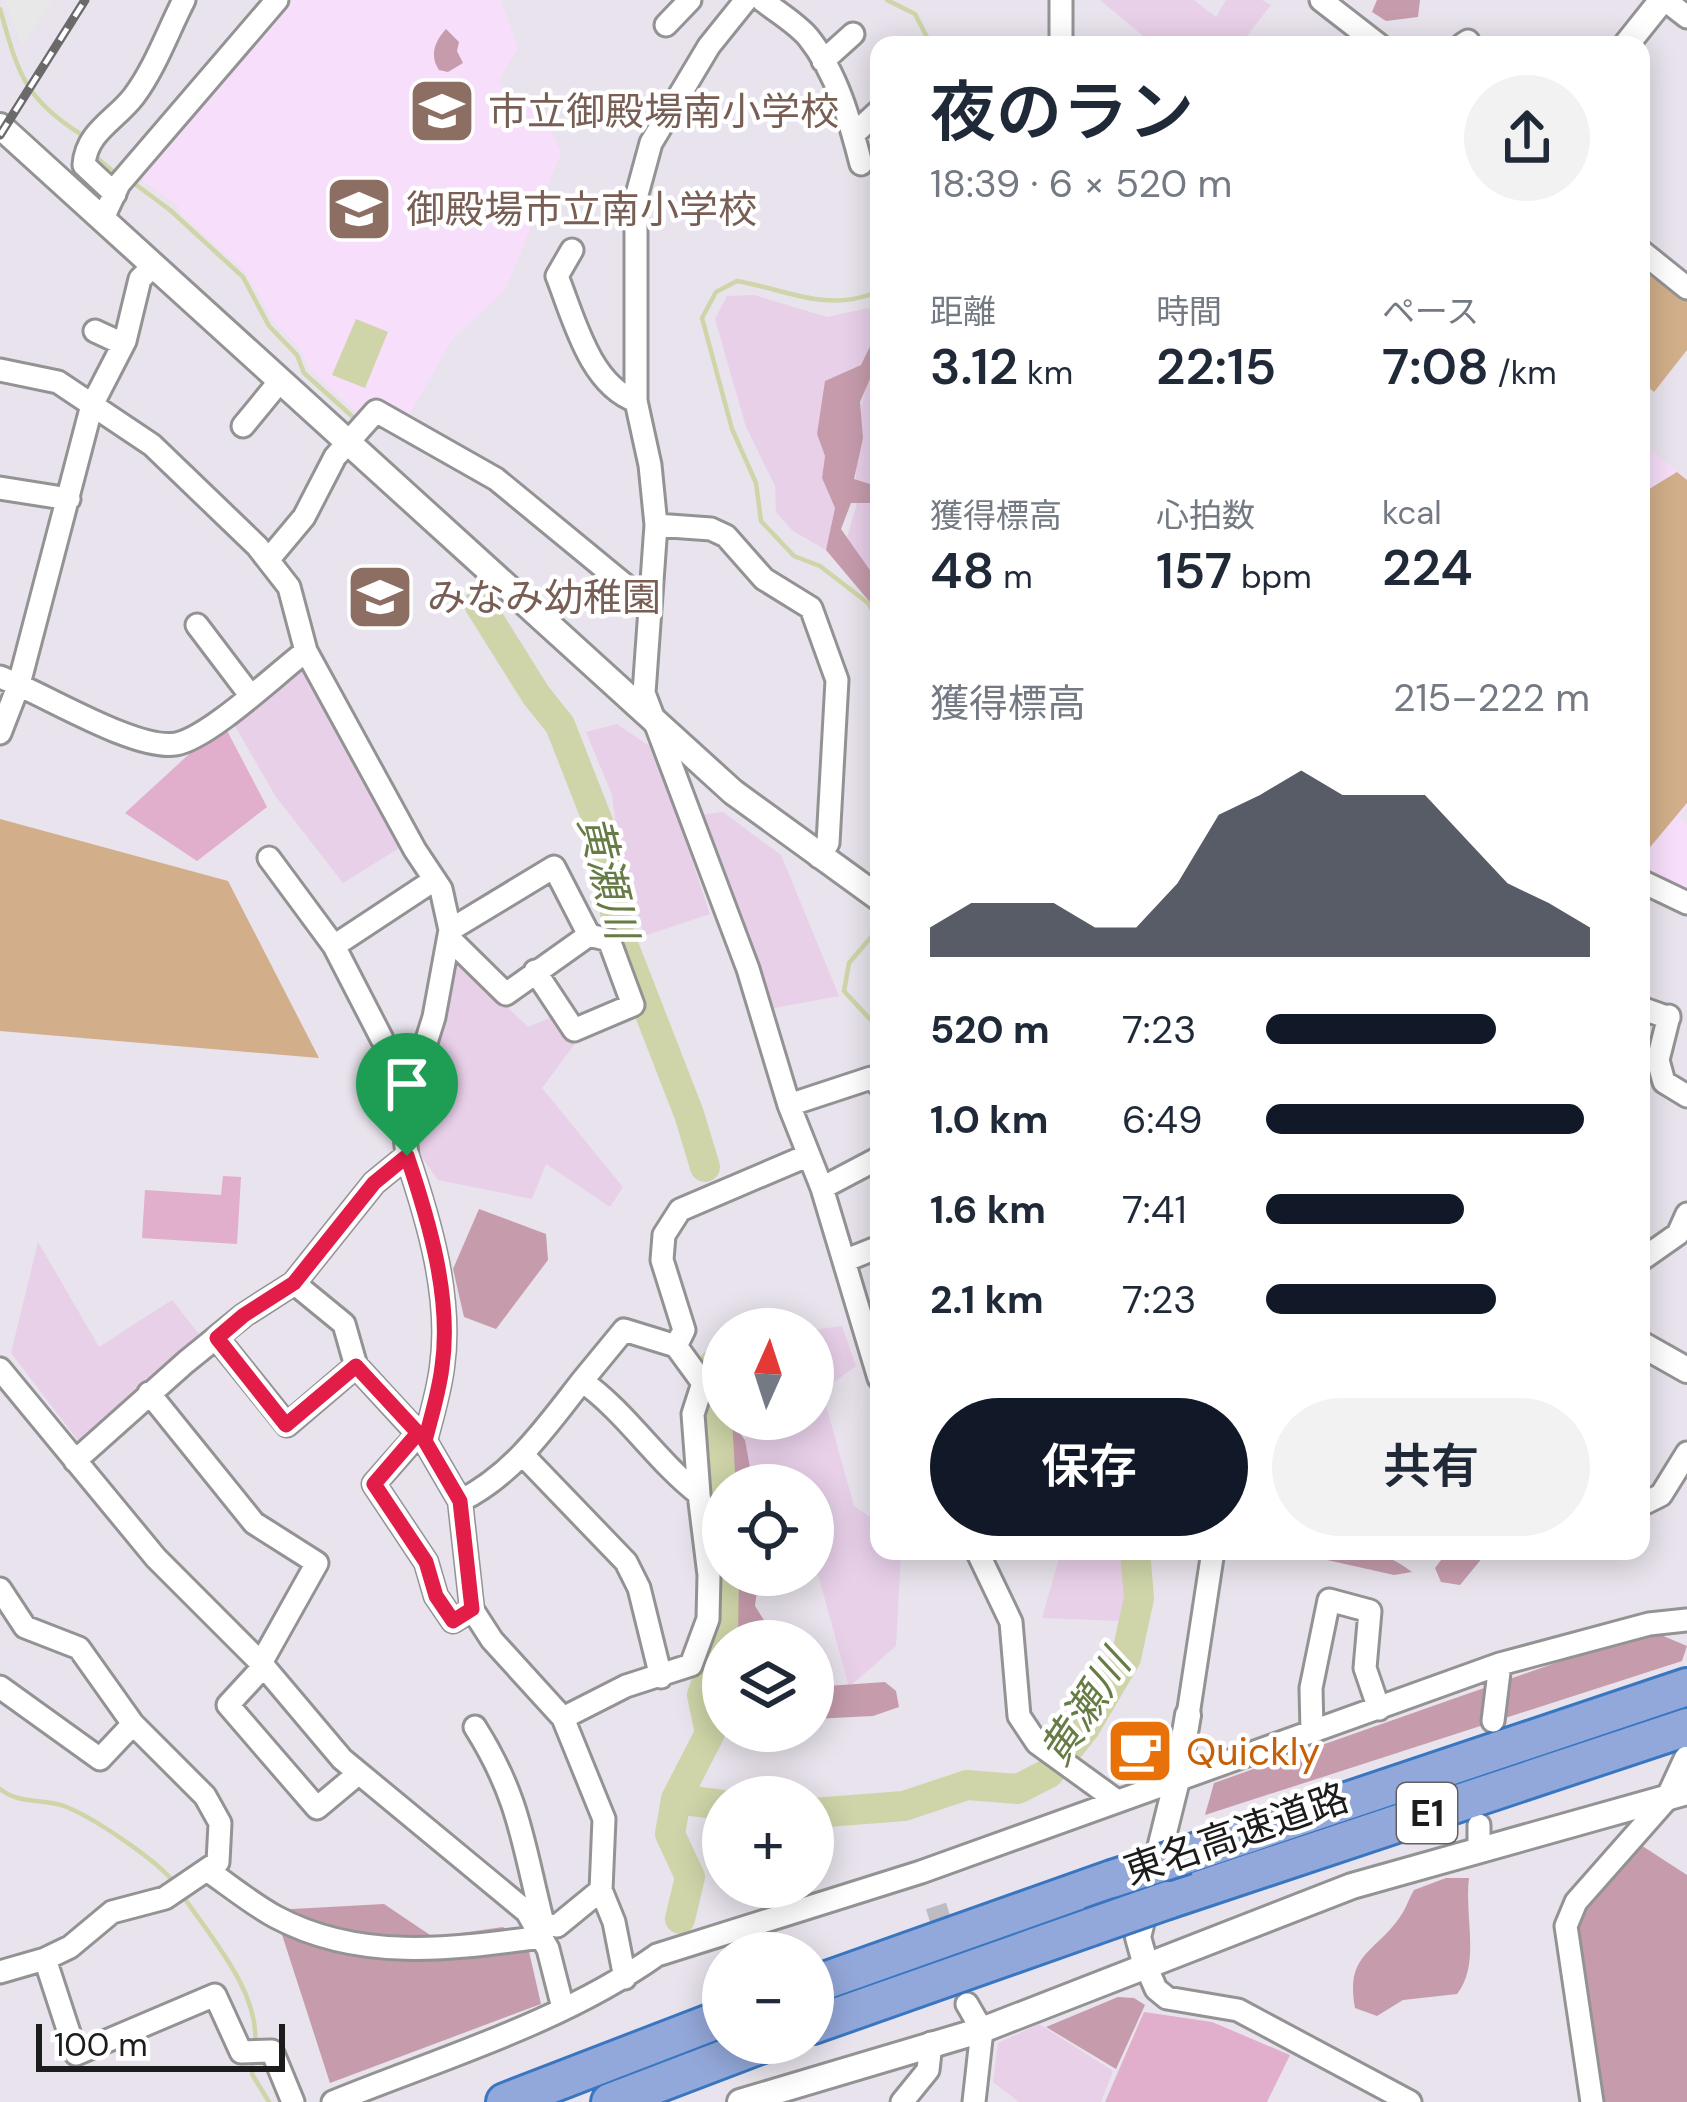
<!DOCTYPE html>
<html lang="ja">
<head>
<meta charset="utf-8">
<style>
	:root { --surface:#fff; --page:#f2f2f3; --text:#1f2937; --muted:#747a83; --accent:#111827 }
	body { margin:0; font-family:"DM Sans","Noto Sans JP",sans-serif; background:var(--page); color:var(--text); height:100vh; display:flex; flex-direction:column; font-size:45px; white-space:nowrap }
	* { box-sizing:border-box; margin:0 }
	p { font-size:39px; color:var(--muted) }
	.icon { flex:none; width:66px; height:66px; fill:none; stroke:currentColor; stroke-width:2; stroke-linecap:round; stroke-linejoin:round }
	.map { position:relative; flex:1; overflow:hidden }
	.side { position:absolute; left:870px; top:36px; width:780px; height:1524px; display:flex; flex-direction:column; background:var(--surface); border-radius:24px; box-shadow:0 6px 30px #0003 }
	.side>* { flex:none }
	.needle { width:78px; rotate:3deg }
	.fabs { position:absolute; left:702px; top:1308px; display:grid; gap:24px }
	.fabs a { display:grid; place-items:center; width:132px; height:132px; border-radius:50%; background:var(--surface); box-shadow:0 6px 30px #0003; font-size:60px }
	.scale { position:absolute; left:36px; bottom:30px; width:249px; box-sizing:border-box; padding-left:12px; border:6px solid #1c1c1c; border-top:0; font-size:33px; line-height:42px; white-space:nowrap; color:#1c1c1c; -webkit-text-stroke:9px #fff; paint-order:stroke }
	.pin { position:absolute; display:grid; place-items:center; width:102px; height:102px; color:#fff; margin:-123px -51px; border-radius:50% 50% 50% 0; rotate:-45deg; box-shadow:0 0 12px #0007 }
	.pin .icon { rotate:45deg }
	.round { display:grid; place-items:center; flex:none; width:126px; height:126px; border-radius:63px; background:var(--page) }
	.head { display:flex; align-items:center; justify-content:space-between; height:204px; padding:0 60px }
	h1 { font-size:66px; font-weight:600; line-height:90px }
	.figures { display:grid; grid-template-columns:repeat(3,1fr); gap:18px; height:204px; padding:12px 60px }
	.figures div { display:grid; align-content:center }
	.figures b { font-size:51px; font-weight:600 }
	.figures small { font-size:33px; font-weight:400 }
	.figures p { font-size:33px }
	.chart { height:336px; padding:24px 60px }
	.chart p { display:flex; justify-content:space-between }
	.chart svg { width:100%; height:216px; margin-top:12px; fill:var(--accent); opacity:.7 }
	.button { display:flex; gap:24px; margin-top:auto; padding:24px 60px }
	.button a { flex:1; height:138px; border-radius:72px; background:var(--accent); color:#fff; font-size:48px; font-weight:600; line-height:138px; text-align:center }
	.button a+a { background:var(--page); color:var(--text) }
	ul { padding:0 60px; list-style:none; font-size:39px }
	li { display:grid; grid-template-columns:192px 144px 1fr; align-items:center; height:90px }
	li i { height:30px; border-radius:15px; background:var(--accent) }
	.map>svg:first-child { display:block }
</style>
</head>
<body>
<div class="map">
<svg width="1687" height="2102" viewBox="0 0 1687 2102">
	<rect width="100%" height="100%" fill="#e8e3ec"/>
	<path fill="#f7defa" d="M288,0H501L518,48L498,82L546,118L561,153L506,289L452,340L406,421L360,416L310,370L300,349L274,322L245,272L180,213L178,206L142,180L143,169Z
		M1641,443L1687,478V806L1679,817L1687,825V894L1641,870Z"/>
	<path fill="#e8d0e9" d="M1100,0H1194L1216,17L1226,0H1262L1271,5L1242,42L1245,45H1154Z
		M754,295L827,317L868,308L879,314L873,340L861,365L850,372L817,434L825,456L822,478L835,508L826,550L793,531L776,512L775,486L746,427L715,319L727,296Z
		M879,359V487L856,481L858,418L871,369Z
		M857,503H879V583L847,538Z
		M304,665L404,845L343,883L276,797L231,719Z
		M617,724L655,750L710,914L644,936L616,826L612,795L586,732Z
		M723,812L781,855L839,996L764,1010L694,816Z
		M449,951L528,1027L562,1013L583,1033L542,1088L623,1187L610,1207L546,1164L532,1199L438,1180L419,1153L408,1114Z
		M38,1242L99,1347L172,1300L199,1334L80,1443L11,1353Z
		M842,1326L856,1366L822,1391L854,1506L879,1523V1551H901L896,1646L849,1687L813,1556V1485H751L745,1440L751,1419H813V1330Z
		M1061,1551H1102L1130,1561L1121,1621L1042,1618Z
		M1039,2024L1113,2071L1101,2102H1019L993,2082L998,2043Z"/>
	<path fill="#e1aecc" d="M223,723L267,807L197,861L125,813Z
		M223,1176L241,1177L237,1244L142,1238L145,1190L221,1195Z
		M1144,2012L1212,2022L1290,2055L1267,2102H1105Z"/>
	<path fill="#c69cad" d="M1377,0H1420L1418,17L1386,21L1372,12Z
		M446,29L459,42L457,51L463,63L448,72L439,70C429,55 435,41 446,29Z
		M879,313V358L860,402L863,438L854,479L879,487V503H851L841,529L879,583V613L826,550L835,508L822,478L825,456L817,434L825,381L861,365L873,340Z
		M479,1209L546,1234L548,1260L496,1329L464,1317L453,1269Z
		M725,1419H729L745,1440L753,1485H726Z
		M1287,1551C1334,1551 1373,1541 1412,1572L1394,1575Z
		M1448,1551H1488L1460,1585L1441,1582L1435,1568Z
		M728,1575H759L755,1606L777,1641H736L729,1626Z
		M1649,1630L1687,1646L1682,1661L1205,1815L1214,1783Z
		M885,1682L896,1691L899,1707L873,1716L813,1719V1687Z
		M1630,1838L1687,1875V2102H1591L1570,1917Z
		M1446,1878H1469C1464,1916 1481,1964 1457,1994L1403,2000L1377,2016L1355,2008C1345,1954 1374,1954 1400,1917C1406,1909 1409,1898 1414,1890Z
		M384,1904L433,1937L503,1927L528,1947L541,2004L330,2083L274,1910Z
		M1118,1997L1134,1998L1145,2005L1116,2069L1046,2027Z"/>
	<path fill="#d2af8a" d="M1641,264L1687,299V350L1654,392L1641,381Z
		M1677,472L1687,480V803L1641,858V494Z
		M0,819L228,881L319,1058L0,1031Z"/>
	<path fill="#e8e8e8" d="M5,0H52L22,46Z"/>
	<path fill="#cfd5a8" d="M356,319L388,332L365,388L332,375Z"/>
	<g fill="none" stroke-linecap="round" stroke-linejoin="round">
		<path stroke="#cfd5a8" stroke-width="4.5" d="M887,0L915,14L931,45
			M0,9C18,72 23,98 82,135
			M97,158L115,173
			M131,181L170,210L243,277L269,326L297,355L304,373L354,418
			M879,283L875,293C824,312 788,290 737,281L716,292L702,318L732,429L756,483L761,521L794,556L820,566L868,603L879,621
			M878,861L879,842
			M872,936L849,963L844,991L879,1029
			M0,1789C20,1805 42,1798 64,1806C91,1816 159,1861 175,1884
			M181,1893C210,1937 261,1992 255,2047
			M253,2058L252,2074L269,2102"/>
		<path stroke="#cfd5a8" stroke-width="30" d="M479,604L536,695L560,725L600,827L619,934L689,1114L705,1167
			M714,1364L723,1527
			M676,1799L723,1805
			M813,1813L904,1806L967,1785L1018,1789L1049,1773L1085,1728L1126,1658L1139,1598L1135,1551
			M680,1919L690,1877L670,1834L676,1799L710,1733L702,1695L723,1637L724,1575"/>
		<path stroke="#bfbbc2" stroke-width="21" stroke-dasharray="21 10" stroke-linecap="butt" d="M936,1906L967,2004"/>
		<defs>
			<path id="minor" d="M746,0L709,46L651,143L636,198V401L650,465L656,525L644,693L748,969L789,1105L822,1188L879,1378
				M762,0C777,12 796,23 808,37C837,73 850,121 861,164
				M1321,0L1379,45
				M1665,0L1687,17
				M666,25L690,0
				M1061,45V0
				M1462,45L1468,41
				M823,61L853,34
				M854,134L879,111
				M115,194L84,165C86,132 116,120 134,96C155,68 168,31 184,0
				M103,218L119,184L277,0
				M572,250L557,276C574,319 590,385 636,401
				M1641,251L1687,288
				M95,331L123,344
				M0,370L58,382L152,445L257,546L289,587L306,651L415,850L441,889L450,930L434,1017L403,1116L407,1156L374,1183L294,1283L244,1315L186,1362L75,1461
				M243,426L280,381
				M0,488L69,499
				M656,525L711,529L726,536L764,579L811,608L837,680L828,843L819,857
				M268,560L304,517L335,457L376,411L496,479L648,604
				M197,625L250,695
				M0,677C43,693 135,751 176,744C209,738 277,673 306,651
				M0,733L19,684L92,405L125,341L140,279L154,265
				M269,858L334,946L382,1039
				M1641,881L1687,903
				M450,930L554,867L589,935L609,940L633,1005L574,1030L535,971
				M451,940L506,994L589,935
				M334,946L434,880
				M1641,1008L1669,1018
				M1669,1016L1658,1060L1664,1082L1687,1096
				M789,1105L871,1078L879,1085
				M407,1156C429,1221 452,1298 442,1367C439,1392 431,1417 425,1441L460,1501L472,1609L492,1640L563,1718L604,1819L601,1890L557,1926L543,1923C523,1845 520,1798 475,1727
				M822,1188L879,1158
				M1641,1260L1678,1234L1687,1214
				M844,1261L879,1247
				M294,1283L344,1324L356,1366
				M217,1338L287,1425L356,1366L425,1441
				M0,1369L156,1558L261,1663L342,1759L527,1912L548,1949L563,2008
				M582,1381L624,1330L676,1346
				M149,1393L254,1523L317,1563L261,1663
				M419,1433L374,1484L426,1562L436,1596L453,1621L472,1609
				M523,1455L626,1562L639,1588L661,1677
				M699,1494L693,1414L703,1383L676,1346L684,1330L662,1260L664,1235L680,1210L809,1155
				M460,1501C514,1474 546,1427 582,1381C627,1413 656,1461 699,1494L709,1575L708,1619L691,1665L626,1686L563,1718
				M1641,1505L1661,1495L1687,1453
				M977,1551L1011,1622L1019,1716L1037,1743L1117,1801
				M0,1589L25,1627L79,1648L133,1724L205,1796L220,1823L218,1862L165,1898L112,1912L70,1947L45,1959
				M263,1667L228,1705L317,1808L359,1773
				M0,1687L100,1759L133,1724
				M1188,1715L1213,1551
				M1493,1721L1500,1664
				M1312,1731L1311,1688L1329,1600L1370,1611L1365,1668L1379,1709
				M1479,1850V1825
				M207,1870C229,1885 252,1904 276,1917C360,1962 452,1949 542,1937
				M601,1890L614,1922L625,1978
				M1146,1966L1156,1989L1167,1998L1238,2010L1410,2102
				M0,1972L45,1959L76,2054L215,1995L241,2052L272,2051L293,2102
				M967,2004L982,2030L974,2102
				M333,2102C441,2058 561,2023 657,1955L921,1872L1500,1664L1649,1624L1687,1620
				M902,2102L928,2070L931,2043
				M1592,2102L1566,1926L1576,1902L1666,1800L1686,1757"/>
			<path id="tertiary" d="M1626,45L1662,0
				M0,126L733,792L879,898
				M1641,1344L1687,1370
				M1146,1966L1138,1937L1177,1780L1188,1715
				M740,2102L982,2030L1352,1886L1687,1792"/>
			<path id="motorway" d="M1186,1855L1687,1687
				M1168,1900L1687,1727
				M813,1985L1112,1879
				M813,2025L1091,1927
				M505,2102L723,2018
				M610,2102L765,2043"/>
		</defs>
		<use href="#minor" stroke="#939393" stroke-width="27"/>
		<use href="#tertiary" stroke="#939393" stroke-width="30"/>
		<use href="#motorway" stroke="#3976c1" stroke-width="42"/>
		<use href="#minor" stroke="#fff" stroke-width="21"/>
		<use href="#tertiary" stroke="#fff" stroke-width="24"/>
		<use href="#motorway" stroke="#93a8da" stroke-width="36"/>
		<defs>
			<path id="rail" d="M0,135L85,0"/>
		</defs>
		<use href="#rail" stroke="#6a6a6a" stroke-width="9"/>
		<use href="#rail" stroke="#fff" stroke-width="4.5" stroke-dasharray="14" stroke-linecap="butt"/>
		<defs>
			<path id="motorway-bridge" d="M1112,1879L1186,1855
				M1091,1927L1168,1900"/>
		</defs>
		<use href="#motorway-bridge" stroke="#3976c1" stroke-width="42" stroke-linecap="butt"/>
		<use href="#motorway-bridge" stroke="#93a8da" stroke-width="36"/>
	</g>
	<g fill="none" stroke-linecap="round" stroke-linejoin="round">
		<defs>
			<path id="route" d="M407,1156C429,1221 452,1298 442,1367C439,1392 431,1417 425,1441L460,1501L472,1609L453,1621L436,1596L426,1562L374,1484L418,1433L356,1366L286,1425L217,1338L244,1315L294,1283L374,1183Z"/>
		</defs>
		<use href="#route" stroke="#fff" stroke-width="24"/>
		<use href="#route" stroke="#e11d48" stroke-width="15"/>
	</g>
	<defs>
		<symbol id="school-square" viewBox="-11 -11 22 22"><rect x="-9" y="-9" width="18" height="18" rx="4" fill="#8d6e63" stroke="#fff"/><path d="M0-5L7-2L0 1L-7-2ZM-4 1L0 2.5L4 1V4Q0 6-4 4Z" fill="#fff"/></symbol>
		<symbol id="cafe-square" viewBox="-11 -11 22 22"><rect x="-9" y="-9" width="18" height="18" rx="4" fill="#e8710a" stroke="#fff"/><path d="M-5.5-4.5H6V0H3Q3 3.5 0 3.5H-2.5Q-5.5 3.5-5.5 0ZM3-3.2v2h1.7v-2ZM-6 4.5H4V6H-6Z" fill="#fff"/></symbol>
	</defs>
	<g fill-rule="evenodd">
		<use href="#school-square" x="404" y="73" width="76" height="76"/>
		<use href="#school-square" x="321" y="171" width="76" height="76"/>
		<use href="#school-square" x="342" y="559" width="76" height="76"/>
		<use href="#cafe-square" x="1102" y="1713" width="76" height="76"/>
	</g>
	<g text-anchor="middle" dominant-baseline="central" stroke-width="9" stroke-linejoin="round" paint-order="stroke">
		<rect fill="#fff" stroke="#606060" stroke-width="3" x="1397" y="1783" width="60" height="60" rx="9"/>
		<g font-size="36" font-weight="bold" fill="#1c1c1c">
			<text x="1427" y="1813">E1</text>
		</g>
		<g font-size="39" fill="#785e54" stroke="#fff" text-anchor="start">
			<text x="488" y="111">市立御殿場南小学校</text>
			<text x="406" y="209">御殿場市立南小学校</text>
			<text x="427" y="597">みなみ幼稚園</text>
		</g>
		<g font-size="39" fill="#c56008" stroke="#fff" text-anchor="start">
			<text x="1186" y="1751">Quickly</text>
		</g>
		<g font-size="39" fill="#1c1c1c" stroke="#fff">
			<text transform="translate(1236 1834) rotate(-19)">東名高速道路</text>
		</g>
		<g font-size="42" font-style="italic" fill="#667c44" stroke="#fff">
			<text transform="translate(608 877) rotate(76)">黄瀬川</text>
			<text transform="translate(1085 1708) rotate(-57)">黄瀬川</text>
		</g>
	</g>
</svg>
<div class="fabs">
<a><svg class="needle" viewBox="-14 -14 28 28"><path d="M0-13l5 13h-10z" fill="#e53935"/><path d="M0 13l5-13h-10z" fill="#747a83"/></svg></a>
<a><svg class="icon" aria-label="locate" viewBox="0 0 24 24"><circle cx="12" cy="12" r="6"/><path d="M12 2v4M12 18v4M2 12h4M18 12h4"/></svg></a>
<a><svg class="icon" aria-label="layers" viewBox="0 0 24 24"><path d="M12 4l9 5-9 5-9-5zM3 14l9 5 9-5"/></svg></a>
<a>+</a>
<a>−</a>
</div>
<div class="scale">100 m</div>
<div class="pin" style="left:407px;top:1156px;background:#1e9e55"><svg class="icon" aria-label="arrive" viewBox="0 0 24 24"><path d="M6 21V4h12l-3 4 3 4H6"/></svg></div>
<section class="side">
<div class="head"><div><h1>夜のラン</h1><p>18:39 · 6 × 520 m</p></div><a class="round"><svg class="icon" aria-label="share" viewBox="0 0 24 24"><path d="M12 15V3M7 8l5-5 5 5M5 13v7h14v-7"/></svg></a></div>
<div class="figures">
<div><p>距離</p><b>3.12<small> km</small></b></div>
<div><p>時間</p><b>22:15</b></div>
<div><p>ペース</p><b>7:08<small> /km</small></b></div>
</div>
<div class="figures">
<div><p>獲得標高</p><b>48<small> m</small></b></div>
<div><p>心拍数</p><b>157<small> bpm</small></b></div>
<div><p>kcal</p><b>224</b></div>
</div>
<div class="chart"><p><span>獲得標高</span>215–222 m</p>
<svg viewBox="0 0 160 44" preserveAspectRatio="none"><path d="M0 44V38L10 33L20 33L30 33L40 38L50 38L60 29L70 15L80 11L90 6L100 11L110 11L120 11L130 20L140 29L150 33L160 38V44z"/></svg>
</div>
<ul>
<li><b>520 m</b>7:23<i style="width:71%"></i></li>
<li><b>1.0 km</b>6:49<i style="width:98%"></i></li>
<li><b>1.6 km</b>7:41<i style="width:61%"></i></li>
<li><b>2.1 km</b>7:23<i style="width:71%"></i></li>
</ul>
<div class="button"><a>保存</a><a>共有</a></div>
</section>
</div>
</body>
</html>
